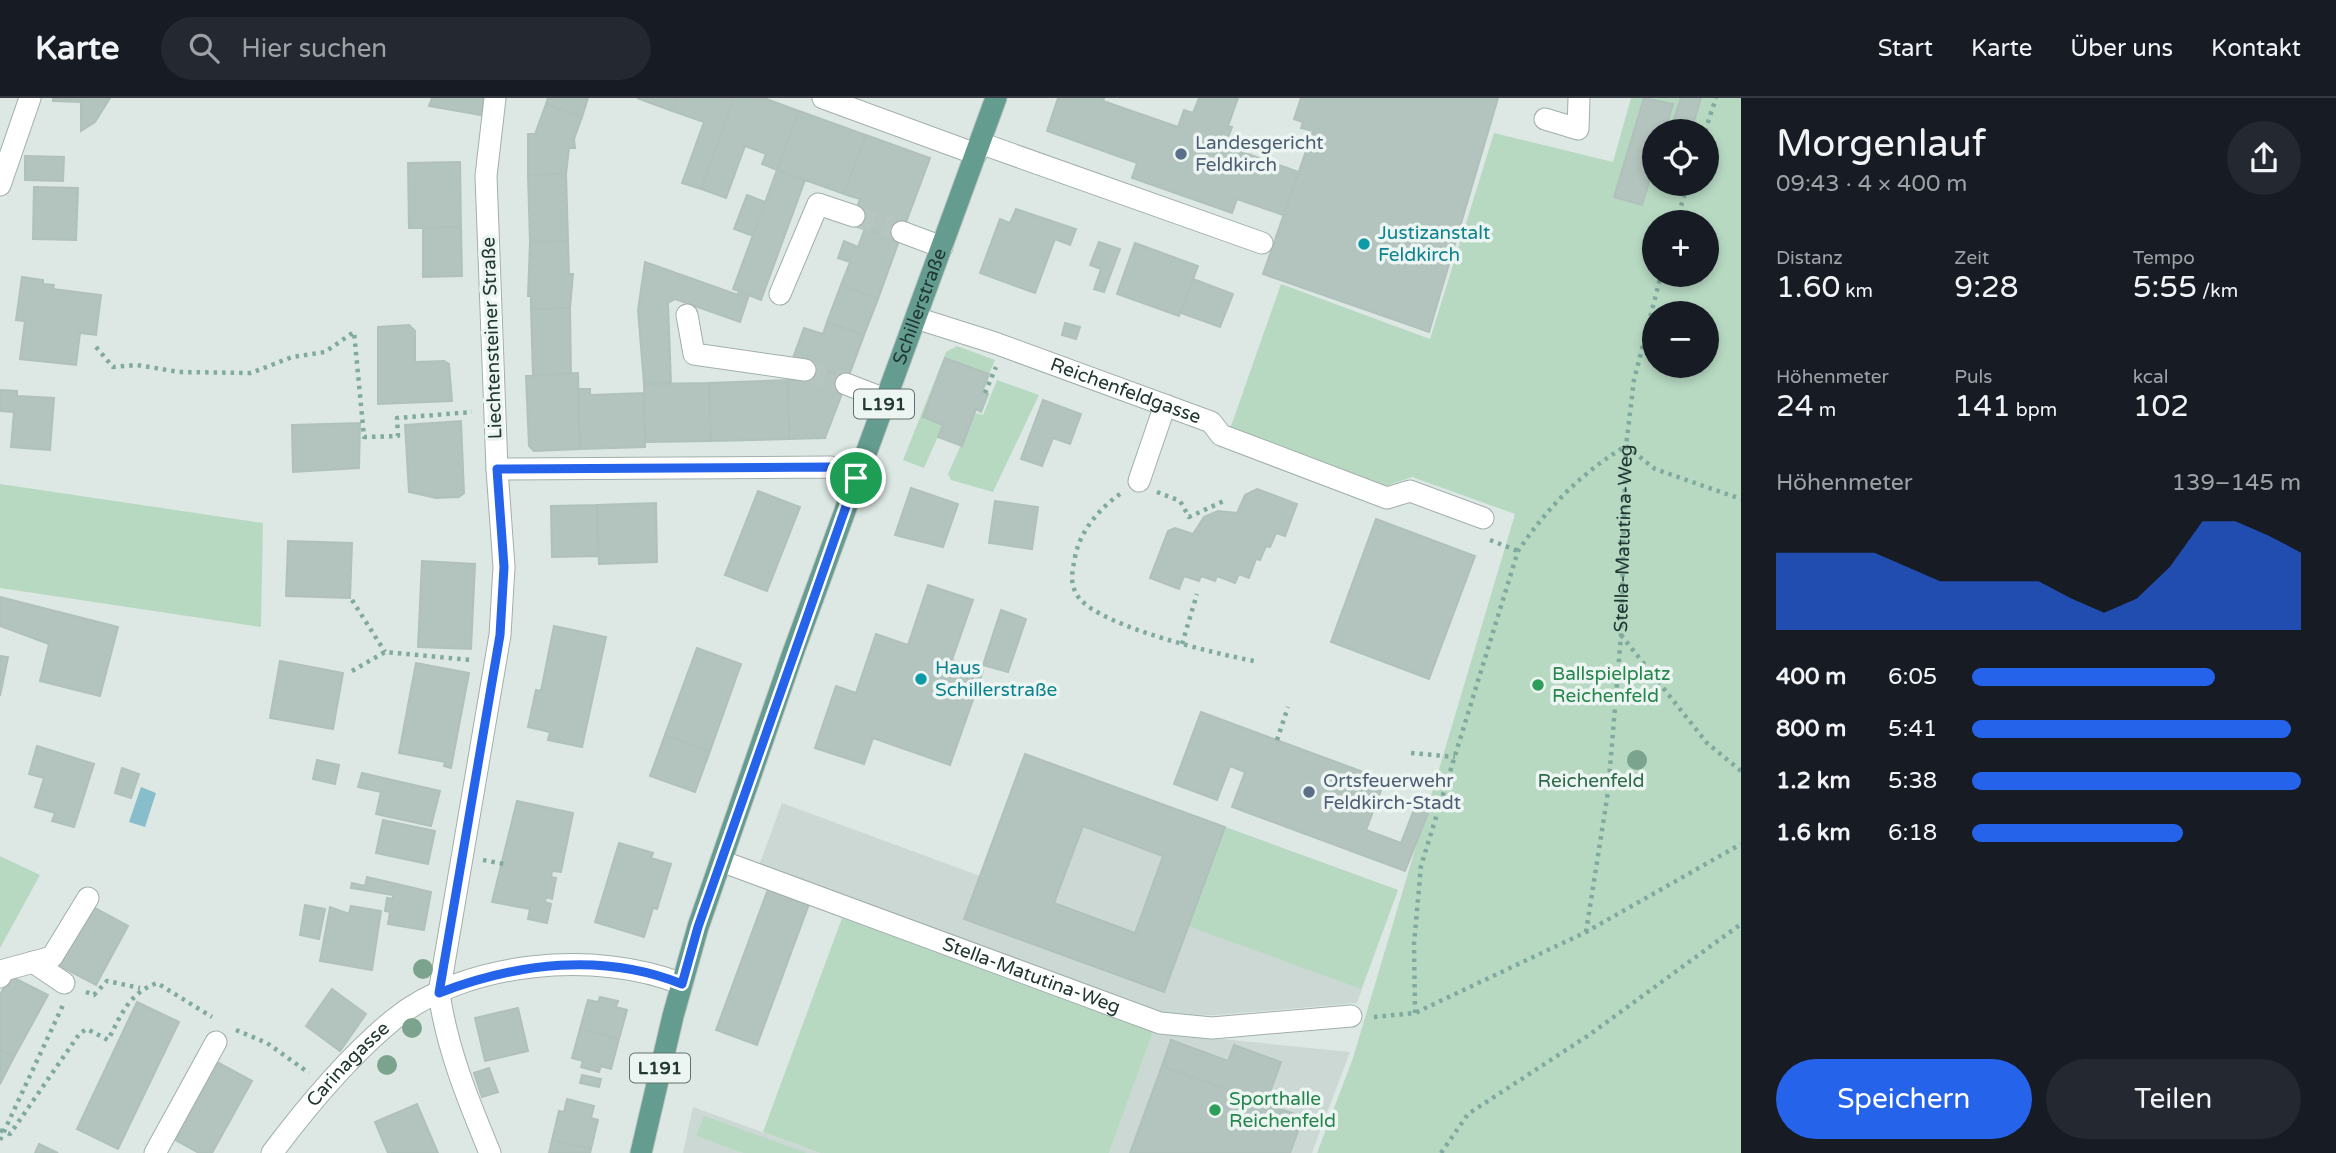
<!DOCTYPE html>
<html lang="de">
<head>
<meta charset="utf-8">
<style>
	:root { --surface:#171b24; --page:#242831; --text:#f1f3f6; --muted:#9ea1a6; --line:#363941; --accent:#2563eb }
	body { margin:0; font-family:"Varela Round",sans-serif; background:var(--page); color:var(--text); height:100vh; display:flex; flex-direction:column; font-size:26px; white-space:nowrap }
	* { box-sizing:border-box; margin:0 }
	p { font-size:23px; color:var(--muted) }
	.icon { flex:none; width:38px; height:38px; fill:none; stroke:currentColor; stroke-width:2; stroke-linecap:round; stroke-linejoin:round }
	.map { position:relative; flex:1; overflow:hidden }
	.sheet { display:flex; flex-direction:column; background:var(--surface); width:595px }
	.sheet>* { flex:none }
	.controls { position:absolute; left:1642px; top:21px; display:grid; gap:14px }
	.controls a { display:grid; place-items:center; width:77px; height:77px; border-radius:50%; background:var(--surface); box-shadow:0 4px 10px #0003; font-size:35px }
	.pin { position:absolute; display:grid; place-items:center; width:60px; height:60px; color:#fff; margin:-30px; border:4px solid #fff; border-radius:50%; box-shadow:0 2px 7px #0007 }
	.round { display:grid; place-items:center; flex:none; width:74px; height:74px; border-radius:37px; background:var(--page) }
	.headline { display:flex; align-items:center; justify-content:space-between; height:119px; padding:0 35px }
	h1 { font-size:38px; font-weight:600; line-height:52px }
	.figures { display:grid; grid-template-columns:repeat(3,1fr); gap:10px; height:119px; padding:7px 35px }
	.figures div { display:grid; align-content:center }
	.figures b { font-size:30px; font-weight:600 }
	.figures small { font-size:19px; font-weight:400 }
	.figures p { font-size:19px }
	.chart { height:196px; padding:14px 35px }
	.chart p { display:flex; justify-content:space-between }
	.chart svg { width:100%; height:126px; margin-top:7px; fill:var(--accent); opacity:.7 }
	.cta { display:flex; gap:14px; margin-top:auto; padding:14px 35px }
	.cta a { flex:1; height:80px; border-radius:42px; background:var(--accent); color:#fff; font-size:28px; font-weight:600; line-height:80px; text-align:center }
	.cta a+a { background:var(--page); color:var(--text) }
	ul { padding:0 35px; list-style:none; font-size:23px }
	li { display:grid; grid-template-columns:112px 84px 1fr; align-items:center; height:52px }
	li i { height:18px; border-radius:9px; background:var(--accent) }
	header { display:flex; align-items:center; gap:42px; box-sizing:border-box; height:98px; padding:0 35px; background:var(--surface); border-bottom:2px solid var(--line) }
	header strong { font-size:33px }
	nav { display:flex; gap:38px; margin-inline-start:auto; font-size:24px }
	.search { width:490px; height:63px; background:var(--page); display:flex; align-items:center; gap:18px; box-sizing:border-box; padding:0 24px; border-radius:38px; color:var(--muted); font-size:26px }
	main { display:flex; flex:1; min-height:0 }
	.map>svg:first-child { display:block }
</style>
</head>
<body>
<header>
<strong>Karte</strong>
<div class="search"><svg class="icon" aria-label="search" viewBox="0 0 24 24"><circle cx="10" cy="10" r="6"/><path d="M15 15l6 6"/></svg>Hier suchen</div>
<nav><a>Start</a><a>Karte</a><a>Über uns</a><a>Kontakt</a></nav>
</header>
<main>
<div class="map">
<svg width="1741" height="1055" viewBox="0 0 1741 1055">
	<rect width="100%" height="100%" fill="#dde8e4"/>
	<path fill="#ccd8d3" d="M1025,656L1398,792L1357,905L1216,917L1166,918L758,770L782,705L980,778Z
		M1153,934L1350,954L1312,1055H1109Z
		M693,1009L820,1055H683Z"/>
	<path fill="#b7d9c2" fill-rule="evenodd" d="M1631,0H1741V1055H1317L1353,960L1515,416L1412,379L1386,388L1230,331L1281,186L1430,241L1494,35L1613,64ZM1654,33H1706V86H1654ZM1654,124H1706V177H1654ZM1654,215H1706V268H1654Z
		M957,248L995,262L989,276L944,260L923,319L943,327L924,370L903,362L946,254Z
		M997,282L1039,297L993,394L951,382L948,376L975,315L983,317Z
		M0,386L263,425L261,529L0,490Z
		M1225,729L1398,792L1361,891L1188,828Z
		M0,758L40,777L0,850Z
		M842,820L1153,934L1109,1055H820L763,1034Z
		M704,1018L807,1055H744L696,1038Z"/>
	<path fill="#88bdcb" d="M141,689L156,695L145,729L129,724Z"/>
	<path fill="#b3c3bd" stroke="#b0c1bb" stroke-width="2" fill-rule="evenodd" d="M53,0H110L95,24L81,33V4L53,3Z
		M432,0H485L481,17L429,8Z
		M548,0H588L582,19L546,6Z
		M637,0H677L672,13Z
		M677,0H734L701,91L682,85L704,24L672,13Z
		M734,0H764L799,13L777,72L762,66L766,56L745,48L726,100L701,91Z
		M1058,0H1104L1103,3L1178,29L1184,12L1193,15L1199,0H1238L1228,28L1232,29L1225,48L1299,74L1283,117L1237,101L1232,115L1132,80L1137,65L1047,33Z
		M1301,0H1498L1429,234L1263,176L1313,33L1301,30L1303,24L1294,21Z
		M1644,0L1673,6L1665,33H1654V69L1642,107L1614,99Z
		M1681,0H1701L1691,33H1670Z
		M546,6L582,19L574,41L575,50H569L566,76L528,77V36H535Z
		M799,13L866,37L844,96L777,72Z
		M866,37L930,60L899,143L851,125L860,101L844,96Z
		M25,58L64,59L63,83L25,82Z
		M460,64L461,129L409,130L408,65Z
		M777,72L805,82L761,202L733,191Z
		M566,76L568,143L530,144L528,77Z
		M34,89L78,90L76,142L33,141Z
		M747,97L765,104L753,138L734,131Z
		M1016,111L1076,131L1070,147L1055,141L1035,195L980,175L1000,121L1010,125Z
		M461,129L462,178L423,179V130Z
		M865,130L899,143L878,201L841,187L850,164L838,160L844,143L858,149Z
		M568,143L569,176H573L570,210L531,211V198H528L530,144Z
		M1099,144L1120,151L1104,194L1094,191L1101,171L1090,167Z
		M1135,145L1198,168L1179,218L1117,196Z
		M645,164L738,197L739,193L749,197L740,224L675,201L668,205L671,285L644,286L638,212Z
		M22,179L43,182V186L54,187L53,191L101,197L96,237L80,235L76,267L20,261L25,223L16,222Z
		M1193,181L1233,196L1220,229L1181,215Z
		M841,187L878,201L864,237L827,224Z
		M570,210L571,276L533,277L531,211Z
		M827,224L864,237L848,280L793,260L804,230L823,236Z
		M1065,225L1080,229L1076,241L1062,237Z
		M409,227L415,233V264L444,263L449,266L452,303L378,306V229Z
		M945,260L989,276L982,294L988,296L981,314L976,311L962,348L938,339L943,327L923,319Z
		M808,265L848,280L825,340L789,341L788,282H802Z
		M578,275L580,351L534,353L529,348L526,278Z
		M788,282L789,341L711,343L709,285Z
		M709,285L711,343L645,344L644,286Z
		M578,291H590V297L644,295L645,349L580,351Z
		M0,292L17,293V298L54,300L50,352L11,349L14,314L0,313Z
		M1043,302L1081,316L1070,346L1053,340L1042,368L1021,361Z
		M461,323L464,395L459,399L436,400L409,394L405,327Z
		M360,325L359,370L293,374L292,327Z
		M911,390L958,406L943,449L895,437Z
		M1257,391L1297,406L1285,438L1276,435L1270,449L1266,448L1260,462L1256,461L1249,480L1239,476L1235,485L1217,478L1215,483L1201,478L1199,483L1184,478L1179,491L1150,480L1168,433L1175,430L1193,436L1204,419L1218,413L1237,415L1245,397Z
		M758,393L800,409L767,493L725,477Z
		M995,403L1038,409L1032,451L989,445Z
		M656,405L657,464L599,466L597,407Z
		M597,407L598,458L552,459L551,408Z
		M1376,421L1475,458L1429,581L1331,544Z
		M288,443L352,445L350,500L286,498Z
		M422,463L475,466L471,551L418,549Z
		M928,487L973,502L952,562L983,573L950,667L873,640L864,666L815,650L836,588L856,595L876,536L908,547Z
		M0,499L118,529L100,598L40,583L49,546L0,528Z
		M1001,512L1026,521L1008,574L983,567Z
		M554,528L606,539L582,649L548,642L550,634L528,629L536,592L541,593Z
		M697,550L741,566L710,653L665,637Z
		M0,558L8,559L0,598Z
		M280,563L343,575L333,631L270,620Z
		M416,565L469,575L451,670L444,668L445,664L399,655Z
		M1201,614L1385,682L1366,732L1401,745L1415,709L1429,713L1405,773L1232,709L1245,674L1230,668L1217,702L1174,686Z
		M665,637L710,653L695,694L650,678Z
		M37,648L94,666L74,729L52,723L55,715L35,709L44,680L29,676Z
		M1025,656L1225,729L1164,894L964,821ZM1083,728L1163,758L1135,835L1054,805Z
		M317,662L339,667L335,686L313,681Z
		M122,670L139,676L131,700L115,695Z
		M362,675L440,693L431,728L376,716L381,694L358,689Z
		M517,703L573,715L561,774L552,773L551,779L556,780L552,801L546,799L545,804L551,806L547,825L528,821L530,811L492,804Z
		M383,722L435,733L428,766L376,755Z
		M619,745L653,755L651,760L671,766L657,811L653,810L644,839L595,824Z
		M367,779L431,794L424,832L388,826L390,814L385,813L387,800L393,801V797L351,790L352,785L365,788Z
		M768,791L809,806L757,947L716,932Z
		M305,807L325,811L319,841L300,837Z
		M351,808L381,813L372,872L320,863L330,809L349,816Z
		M93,809L128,828L96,887L60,868Z
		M10,878L48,897L14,959L0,952V897Z
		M332,891L366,916L340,953L306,928Z
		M600,899L618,903L616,909L627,912L619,941L580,931L588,902L598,904Z
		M137,904L179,924L118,1051L77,1031Z
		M518,910L528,953L485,963L475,920Z
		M580,931L619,941L611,971L601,968L599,974L581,969L583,963L572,960Z
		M1171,942L1228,963L1234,947L1281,964L1266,1005L1162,968Z
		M0,952L14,959L0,986Z
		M215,963L252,983L212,1055H199L172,1040Z
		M1162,968L1303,1019L1290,1055H1130Z
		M489,970L498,994L482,999L474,975Z
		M582,977L601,981L599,989L580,985Z
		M567,1001L594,1008L591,1020L598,1022L591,1051L552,1042L559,1013L564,1014Z
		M417,1006L438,1055H388L375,1024Z
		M552,1042L591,1051L590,1055H549Z
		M39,1046L58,1055H35Z"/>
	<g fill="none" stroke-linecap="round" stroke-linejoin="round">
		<path stroke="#b7c5c0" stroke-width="21" stroke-dasharray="21 10" stroke-linecap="butt" d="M854,118L902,134
			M805,272L846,286"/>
		<defs>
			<g id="minor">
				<path d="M823,0L976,56"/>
				<path d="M1545,21L1578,31L1579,0"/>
				<path d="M980,45L1262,145"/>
				<path d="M0,87L30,0"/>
				<path d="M902,134L942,149"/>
				<path d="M780,196L818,106L854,118"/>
				<path d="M687,217L694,256L805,272"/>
				<path id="s2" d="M916,220L995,245L1211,324L1221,337L1387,400L1410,393L1483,420"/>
				<path d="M846,286L885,301"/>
				<path d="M497,371L831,369L856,380"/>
				<path d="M1139,383L1165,307"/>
				<path id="s3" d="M721,763L1160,925L1212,930L1351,918"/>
				<path d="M33,864L64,885"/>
				<path d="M0,879L4,872L52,859L88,800"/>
				<path d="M155,1055L216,944"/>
				<path id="s4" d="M272,1055C308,1007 347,960 393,922C466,862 598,852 682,886"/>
				<path d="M490,1055C468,1002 447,951 439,895L500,537L504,469L497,371L486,78L495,0"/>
			</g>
			<g id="major">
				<path id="s5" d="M641,1055L673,918L698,829L793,555L996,0"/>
			</g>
		</defs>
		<use href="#minor" stroke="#a1afab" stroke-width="23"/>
		<use href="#major" stroke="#bcc3c2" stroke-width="23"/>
		<g stroke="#80aa9f" stroke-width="4.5" stroke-dasharray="3.5 5" stroke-linecap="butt">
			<path d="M1705,33L1716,0"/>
			<path d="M1676,124L1688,86"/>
			<path d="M96,249L113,269L137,267L179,274L251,275L292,259L325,254L354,234L364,339L398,338L397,320L472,314"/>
			<path d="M985,295L996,269"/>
			<path d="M1157,394L1180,403L1189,419L1226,402"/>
			<path d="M1120,396C1099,411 1080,433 1075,459C1072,475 1069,486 1079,500C1102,529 1217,556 1254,563"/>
			<path d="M1490,442L1518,453"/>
			<path d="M352,502L385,554"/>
			<path d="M1621,537L1707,645L1741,673"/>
			<path d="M1182,546L1197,496"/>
			<path d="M352,573L385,554L471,562"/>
			<path d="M1277,642L1288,609"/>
			<path d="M1411,655L1455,659"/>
			<path d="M483,762L504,766"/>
			<path id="s1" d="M1586,834L1608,694L1621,537L1626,348L1634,282L1661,177"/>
			<path d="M86,894L94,897L107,883L140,890"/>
			<path d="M1415,915L1414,846L1421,768L1518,453C1547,410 1582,374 1626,348L1655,371L1741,401"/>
			<path d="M1374,919L1415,915L1586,834L1741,746"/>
			<path d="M236,932L267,945L309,975"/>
			<path d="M0,1032L10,1036L80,935L87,931L108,942C121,917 129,895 157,885L212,919"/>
			<path d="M0,1042L63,907"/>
			<path d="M1441,1055L1468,1016L1589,937L1741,826"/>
		</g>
		<use href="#minor" stroke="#fff" stroke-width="21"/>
		<use href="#major" stroke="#649c90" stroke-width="21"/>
	</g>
	<g fill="#7ca38e">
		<circle cx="1637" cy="662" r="10"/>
		<circle cx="423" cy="871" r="10"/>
		<circle cx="412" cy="930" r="10"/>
		<circle cx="387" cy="967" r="10"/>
	</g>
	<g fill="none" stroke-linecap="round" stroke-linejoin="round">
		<defs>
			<path id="route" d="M831,369L856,380L698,829L682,886C603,854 517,865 439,895L500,537L504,469L497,371Z"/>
		</defs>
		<use href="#route" stroke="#fff" stroke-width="14"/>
		<use href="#route" stroke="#2563eb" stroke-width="9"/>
	</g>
	<g fill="#5c6f8a" stroke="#edf5f2" stroke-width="2.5">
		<circle cx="1181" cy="56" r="7"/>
		<circle cx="1309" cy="694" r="7"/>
	</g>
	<g fill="#0f9aa8" stroke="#edf5f2" stroke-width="2.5">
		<circle cx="1364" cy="146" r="7"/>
		<circle cx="921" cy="581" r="7"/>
	</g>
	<g fill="#2e9e5b" stroke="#edf5f2" stroke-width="2.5">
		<circle cx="1538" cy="587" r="7"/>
		<circle cx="1215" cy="1012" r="7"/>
	</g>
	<g text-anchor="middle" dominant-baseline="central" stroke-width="7" stroke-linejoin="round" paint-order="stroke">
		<g fill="#edf5f2" stroke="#5e706c" stroke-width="2">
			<rect x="854" y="291.5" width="60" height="29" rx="5"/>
			<rect x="630" y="955.5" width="60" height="29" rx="5"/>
		</g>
		<g font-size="18" font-weight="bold" fill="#203732">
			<text x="884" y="306">L191</text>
			<text x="660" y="970">L191</text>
		</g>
		<g font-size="19" fill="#4e5e75" stroke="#edf5f2" text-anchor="start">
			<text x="1195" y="45">Landesgericht<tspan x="1195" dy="22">Feldkirch</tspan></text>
			<text x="1323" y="683">Ortsfeuerwehr<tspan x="1323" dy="22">Feldkirch-Stadt</tspan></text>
		</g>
		<g font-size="19" fill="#0d838f" stroke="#edf5f2" text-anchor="start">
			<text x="1378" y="135">Justizanstalt<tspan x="1378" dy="22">Feldkirch</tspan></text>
			<text x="935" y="570">Haus<tspan x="935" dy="22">Schillerstraße</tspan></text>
		</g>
		<g font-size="19" fill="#203732" stroke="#edf5f2">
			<text stroke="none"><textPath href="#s5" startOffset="892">Schillerstraße</textPath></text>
			<text transform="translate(492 240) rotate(-92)">Liechtensteiner Straße</text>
			<text stroke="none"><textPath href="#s2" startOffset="222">Reichenfeldgasse</textPath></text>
			<text stroke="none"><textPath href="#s1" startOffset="396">Stella-Matutina-Weg</textPath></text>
			<text stroke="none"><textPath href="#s3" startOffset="331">Stella-Matutina-Weg</textPath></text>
			<text stroke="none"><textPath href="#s4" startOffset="117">Carinagasse</textPath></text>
		</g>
		<g font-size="19" fill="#27864d" stroke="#edf5f2" text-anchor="start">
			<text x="1552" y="576">Ballspielplatz<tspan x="1552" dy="22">Reichenfeld</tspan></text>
			<text x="1229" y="1001">Sporthalle<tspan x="1229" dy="22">Reichenfeld</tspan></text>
		</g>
		<g font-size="19" fill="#2d6b48" stroke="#edf5f2">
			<text x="1591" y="683">Reichenfeld</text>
		</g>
	</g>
</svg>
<div class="controls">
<a><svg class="icon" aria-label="locate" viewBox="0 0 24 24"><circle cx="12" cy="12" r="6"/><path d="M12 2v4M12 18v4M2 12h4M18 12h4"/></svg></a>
<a>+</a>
<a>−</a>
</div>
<div class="pin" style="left:856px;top:380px;background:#1e9e55"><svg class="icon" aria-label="arrive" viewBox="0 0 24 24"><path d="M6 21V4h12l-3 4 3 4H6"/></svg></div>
</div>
<section class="sheet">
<div class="headline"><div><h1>Morgenlauf</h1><p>09:43 · 4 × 400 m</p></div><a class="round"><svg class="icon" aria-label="share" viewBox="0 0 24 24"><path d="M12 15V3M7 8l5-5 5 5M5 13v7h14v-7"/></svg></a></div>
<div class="figures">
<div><p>Distanz</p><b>1.60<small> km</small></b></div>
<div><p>Zeit</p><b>9:28</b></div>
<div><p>Tempo</p><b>5:55<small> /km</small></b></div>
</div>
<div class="figures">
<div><p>Höhenmeter</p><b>24<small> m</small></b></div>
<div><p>Puls</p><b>141<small> bpm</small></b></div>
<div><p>kcal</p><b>102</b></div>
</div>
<div class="chart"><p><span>Höhenmeter</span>139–145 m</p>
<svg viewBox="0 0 160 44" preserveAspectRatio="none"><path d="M0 44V17L10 17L20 17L30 17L40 22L50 27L60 27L70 27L80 27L90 33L100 38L110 33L120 22L130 6L140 6L150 11L160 17V44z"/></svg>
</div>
<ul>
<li><b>400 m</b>6:05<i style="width:74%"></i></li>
<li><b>800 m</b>5:41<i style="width:97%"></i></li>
<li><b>1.2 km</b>5:38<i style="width:100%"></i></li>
<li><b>1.6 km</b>6:18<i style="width:64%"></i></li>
</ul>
<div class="cta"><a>Speichern</a><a>Teilen</a></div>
</section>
</main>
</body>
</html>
